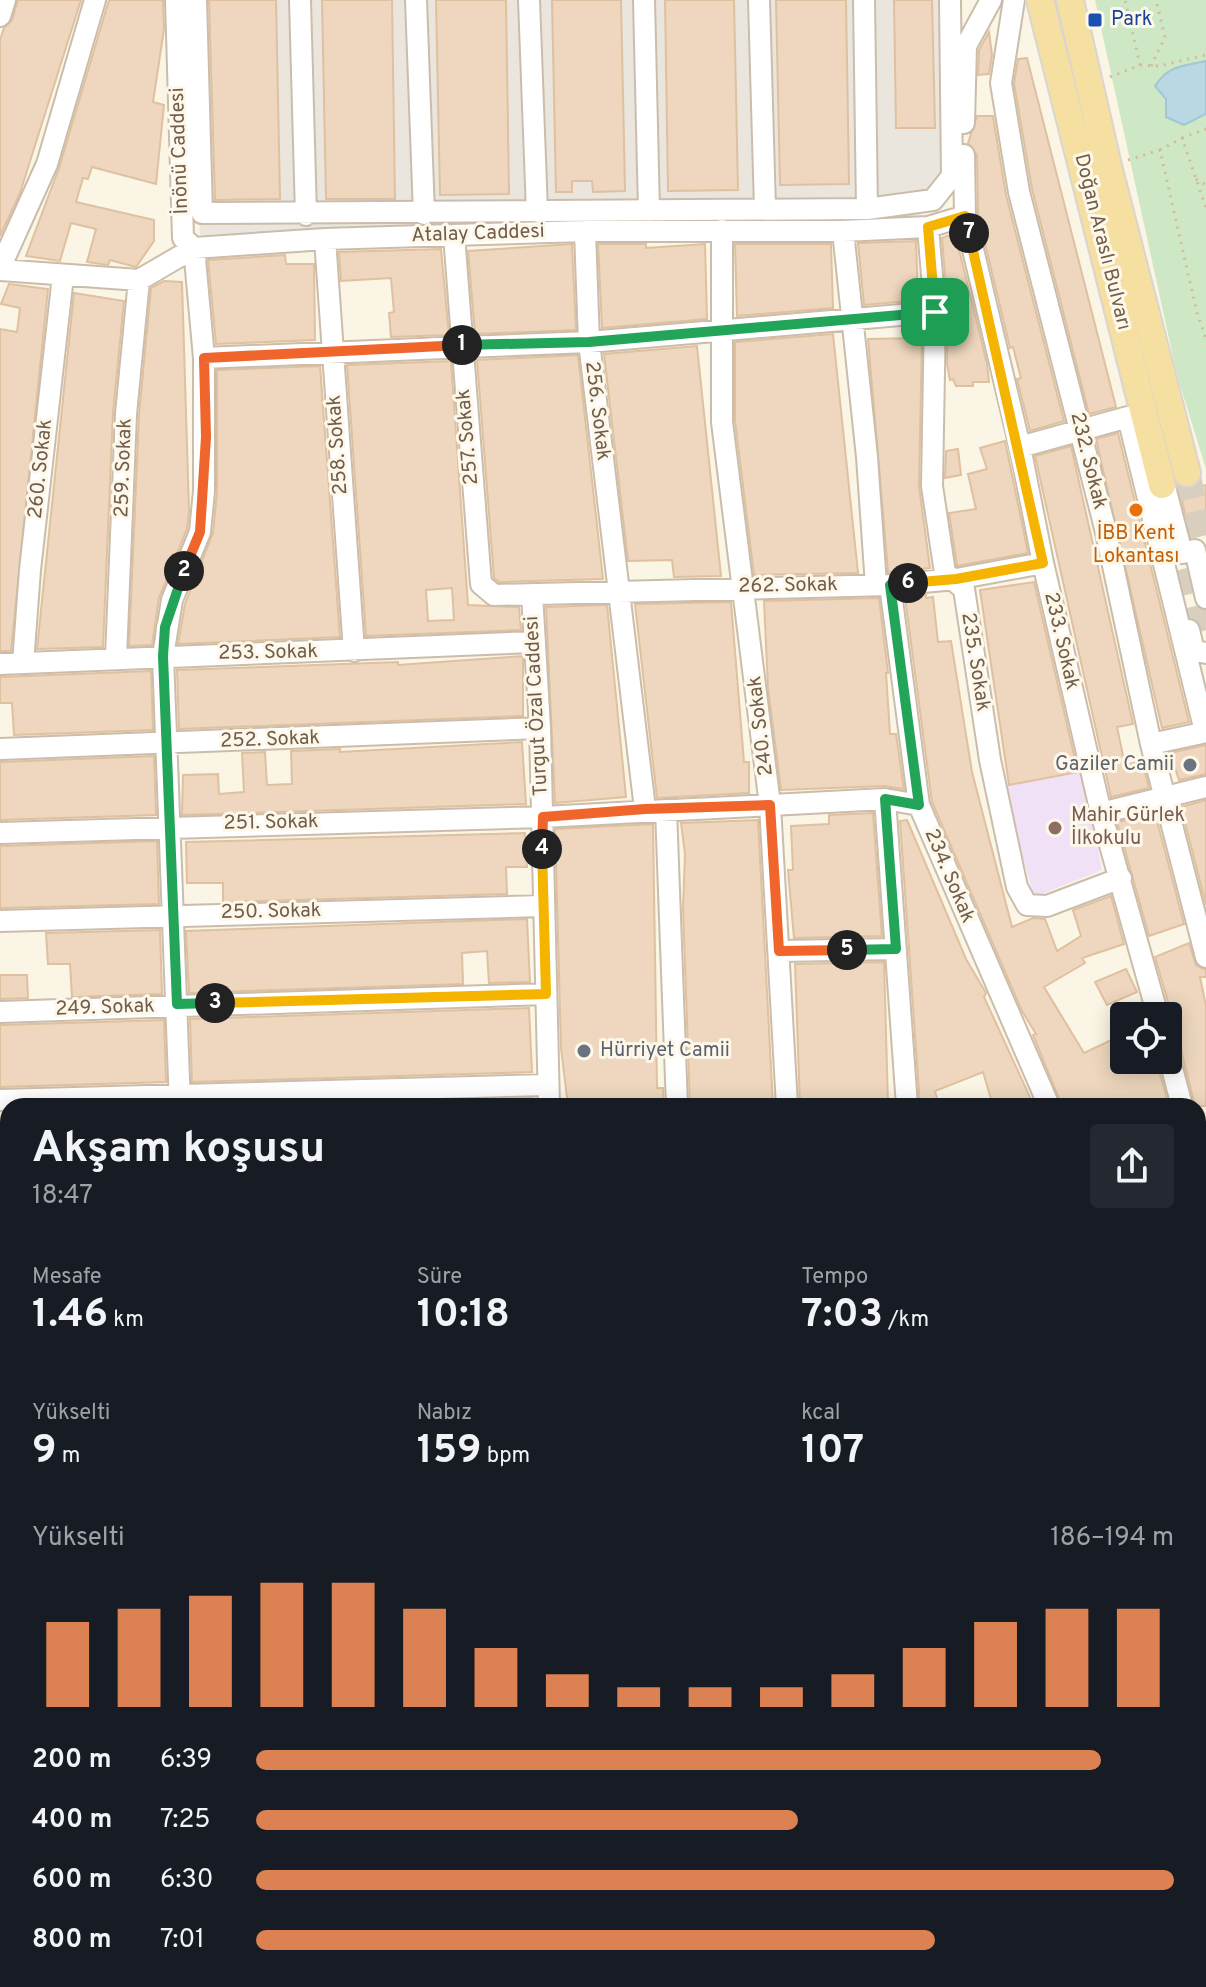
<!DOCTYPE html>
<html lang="tr">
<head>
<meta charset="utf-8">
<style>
	:root { --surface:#171b24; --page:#242831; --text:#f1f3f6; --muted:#9ea1a6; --accent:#dc8151 }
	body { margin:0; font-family:Overpass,sans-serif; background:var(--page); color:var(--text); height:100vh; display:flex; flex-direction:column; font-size:30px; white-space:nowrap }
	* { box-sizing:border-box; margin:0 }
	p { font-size:26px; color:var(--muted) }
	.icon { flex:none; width:44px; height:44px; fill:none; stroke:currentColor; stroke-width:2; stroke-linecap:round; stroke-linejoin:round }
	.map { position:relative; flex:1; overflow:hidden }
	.sheet { position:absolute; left:0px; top:1098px; width:1206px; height:890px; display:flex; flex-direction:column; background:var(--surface); border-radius:24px 24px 0 0; box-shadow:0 4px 20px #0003 }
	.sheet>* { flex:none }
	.controls { position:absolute; left:1110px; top:1002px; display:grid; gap:16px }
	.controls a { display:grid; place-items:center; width:72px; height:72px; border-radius:8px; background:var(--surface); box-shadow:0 4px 20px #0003; font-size:40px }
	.pin { position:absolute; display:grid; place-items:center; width:68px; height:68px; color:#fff; margin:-34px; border-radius:16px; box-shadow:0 4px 12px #0006 }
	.km { position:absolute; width:40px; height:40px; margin:-20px; border-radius:50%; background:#222; color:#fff; font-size:22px; line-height:40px; text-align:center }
	.round { display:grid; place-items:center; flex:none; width:84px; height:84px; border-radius:8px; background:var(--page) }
	.head { display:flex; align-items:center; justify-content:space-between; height:136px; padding:0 32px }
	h1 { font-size:44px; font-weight:700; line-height:60px }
	.stats { display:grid; grid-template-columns:repeat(3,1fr); gap:12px; height:136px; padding:8px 32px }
	.stats div { display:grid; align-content:center }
	.stats b { font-size:40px; font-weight:700 }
	.stats small { font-size:22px; font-weight:400 }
	.stats p { font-size:22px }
	.chart { height:224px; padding:16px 32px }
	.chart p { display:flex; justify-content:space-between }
	.chart svg { width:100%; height:144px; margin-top:8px; stroke:var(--accent); stroke-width:6 }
	ul { padding:0 32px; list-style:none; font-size:26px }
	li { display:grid; grid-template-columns:128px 96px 1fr; align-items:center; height:60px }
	li i { height:20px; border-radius:10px; background:var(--accent) }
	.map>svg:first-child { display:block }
</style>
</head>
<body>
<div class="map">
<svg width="1206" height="1987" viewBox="0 0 1206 1987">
	<rect width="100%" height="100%" fill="#faf5e4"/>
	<path fill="#eae6de" d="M189,0H960L956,192L938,207L915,216L200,235Z"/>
	<path fill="#f1e1f7" d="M1084,771L1102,870L1034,897L1003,786Z"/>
	<path fill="#cee7c4" d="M1095,0H1206V469L1177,375Z"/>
	<path fill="#bad8e3" stroke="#a1c6d4" stroke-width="2" d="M1206,61V114L1184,125L1166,117V99L1155,86C1168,65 1184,66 1206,61Z"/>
	<path fill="#eed7be" stroke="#dfc09f" stroke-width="2" fill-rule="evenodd" d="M18,0H81L20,193L0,236V40L4,28L12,20Z
		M109,0H163L164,29L153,102L164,105L156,184L92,167L88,179L83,178L76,202L154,220V241L136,267L110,260L108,265L87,262L96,229L71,223L60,261L26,256L59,168Z
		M209,0H276L280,199L215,200Z
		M322,0H392L395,199H326Z
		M436,0H506L509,194L440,195Z
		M552,0H621L625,191L593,192L592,181H572V192H556Z
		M665,0H734L738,190L668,191Z
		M776,0H846L849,184L780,185Z
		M894,0H932L935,128H896Z
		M989,32L992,55L989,74L978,75L979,50Z
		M1027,58L1116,407L1089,414L1032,189L1014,83L1018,59Z
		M977,116H993L1006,195L1064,421L1030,431L1017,379L1021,378L1013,347L1010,348L978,214L977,155L968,143Z
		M955,233L987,364L989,382H973V386H956L953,379L950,380L947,364L948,311L942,238Z
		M916,241L918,298L920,292L921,300L864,305L858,243Z
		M572,244L576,330L475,334L468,251Z
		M598,244H646V248L705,244L707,319L602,328Z
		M735,244H831L833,308L737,316Z
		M441,249L449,335L391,337L389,313L394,312L391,278L341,281L339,252Z
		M285,255L286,264H314L315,340L216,344L208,260Z
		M164,281L182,282L189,511L187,529L159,598L152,645L129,646L139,415L151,288Z
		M9,284L48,289L11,651H0V329L17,332L20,308L1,304Z
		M74,293L124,301L113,413L103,647L37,649Z
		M833,334L858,573L754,575L735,421V342Z
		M922,338L919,486L930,568L888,572L868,339Z
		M697,346L721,576L674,577L672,560L628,561L604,354Z
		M578,355L603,579L499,582L494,578L477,360Z
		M451,361L468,605L519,607L521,630L366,636L347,365ZM452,588L454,620L428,621L426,590Z
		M320,366L340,637L178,644L185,604L213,533L217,491V370Z
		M1118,433L1189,722L1162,728L1096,439Z
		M1005,441L1028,553L957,566L949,513L976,509L968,474L987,469L980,448Z
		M1071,446L1133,724L1117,727L1125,765L1142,761L1149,788L1111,797L1035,456Z
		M958,449L961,475L945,478L946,451Z
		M1206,485V525L1189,530L1180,492Z
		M1034,582L1078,772L1009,785L980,590Z
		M926,595V598L933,597L938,642L951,641L972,772L1012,927L1033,918L1045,919L1057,951L1081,936L1073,910L1111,896L1124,944L1082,958L1085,963L1044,987L1084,1053L1124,1034V1060H1156L1169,1106H1062L1033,1035L1036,1034L1022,1011L932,802L905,597Z
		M879,598L888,673H886L890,734H896L904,789L884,786L781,790L768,688L764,601Z
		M731,602L744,762H749V793L657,798L635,604Z
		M607,605L626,797L555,803L546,607Z
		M523,656V716L179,729L177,670L398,662V665Z
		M151,671L153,730L14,735L12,703H0V677Z
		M522,742L526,804L182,815L183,775L218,774L219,794L244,792L242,753L265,752L267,785L292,784L291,751L340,749V752Z
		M1206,745V774L1179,780L1170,753Z
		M154,756L156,815L0,820V762Z
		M1206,800V905L1181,807Z
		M873,813L882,936L794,938L788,870H793L791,826L829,824V815Z
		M1155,813L1184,924L1149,936L1117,822Z
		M758,820L773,1106H690L683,909L685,854L681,823Z
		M907,820L966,959L986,993L984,997L1034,1106H993L983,1072L935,1091L939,1106H920L900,821Z
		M653,824L657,1088H663L664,1106H568L561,1048L555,829Z
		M525,833L527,867H506L507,894L223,902V883H187L186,842Z
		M157,841L159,904L0,908V846Z
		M527,919L530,982L489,983L487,951L462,953L463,984L189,993L186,931Z
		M160,930L162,994L72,997L70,964H48L46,933Z
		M1189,943L1196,965L1206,970V977H1200L1206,1006V1106H1195L1181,1050L1172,1041L1168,1025L1171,1012L1155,957Z
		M884,962L888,1104L800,1106L795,964Z
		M1126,969L1137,992L1107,1005L1095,982Z
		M0,975H27L28,998L0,999Z
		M529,1008L532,1072L192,1082L190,1019Z
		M164,1020L166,1082L0,1087V1025Z
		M532,1098L533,1106H256Z"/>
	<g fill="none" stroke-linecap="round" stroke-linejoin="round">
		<path stroke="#d8cfbe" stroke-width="26" stroke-dasharray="26 13" stroke-linecap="butt" d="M1187,473L1206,555
			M1174,531L1206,659"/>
		<defs>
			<path id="minor" d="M176,0L183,238L194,248L204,358V491L200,532L172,600L163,656L180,1106
				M196,0L202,213L867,209L933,200L952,176L950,0
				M300,0L306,215
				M416,0L424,214
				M529,0L537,212
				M644,0L649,211
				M759,0L765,209
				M864,0L867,209
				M1014,0L1001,83L1019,192L1105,528L1151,744L1206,957
				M0,16L5,0
				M964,123L966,46L991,0
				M964,155L965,216L1020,447L1043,563L1101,813L1158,1016
				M928,227L935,312L932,486L945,573L964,589L990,760L1017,887L1027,905L1047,906L1121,878
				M722,230V422L770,805L787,1106
				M585,231L589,342L645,809
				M843,231L867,457L876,585
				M454,235L481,584L494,595L890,585L956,579L1043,563
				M325,239L354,651
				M0,268L47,164L95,0
				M0,270L139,280L194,248L325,239L585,231H843L928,227L965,216
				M204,358L589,342L935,312
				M1020,447L1128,417L1203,723L1202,733L1151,744
				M1166,491L1182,553L1195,550L1206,598
				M890,585L919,805L1049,1106
				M532,594L540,728L549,1106
				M1189,630L1194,651L1206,653
				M116,657L126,414L139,280
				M23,663L30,570L63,276
				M0,664L535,642
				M0,749L540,728
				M885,799L907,1106
				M666,810L677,1106
				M1101,813L1206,787
				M0,833L543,817L885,799L919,805
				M0,921L542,906
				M779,951L896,949
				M0,1012L546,994
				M1168,1053L1182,1106
				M0,1100L548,1085
				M0,1187H8
				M1198,1259L1206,1288
				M0,1284H8
				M0,1383H8
				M1198,1429L1206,1427
				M0,1472H8
				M0,1558H8
				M1198,1641L1206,1639
				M0,1647H8
				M0,1738H8
				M1198,1768L1206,1812
				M0,1825H8
				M1198,1877L1206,1876
				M0,1912L8,1911
				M237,1980V1987
				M360,1980V1987
				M464,1980V1987
				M561,1980V1987
				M631,1980L632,1987
				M811,1980V1987
				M912,1980V1987
				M1029,1980V1987
				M1146,1980L1147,1987"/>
			<path id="major" d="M1040,0L1162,485
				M1070,0L1108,166L1187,473
				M1198,1186L1206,1181"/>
		</defs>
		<use href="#minor" stroke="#cbbdab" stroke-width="24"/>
		<use href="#major" stroke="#dad5d0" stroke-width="30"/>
		<path stroke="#d3baa1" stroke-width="3" stroke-dasharray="2 6" stroke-linecap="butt" d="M1140,65L1159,66L1206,55
			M1151,66L1165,37L1156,0
			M1110,77L1140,65L1125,0
			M1182,138L1206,129
			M1160,150L1182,138L1206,208
			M1128,160L1160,150L1197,313L1206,339
			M1196,179L1206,185"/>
		<use href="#minor" stroke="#fff" stroke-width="20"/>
		<use href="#major" stroke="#f5e0a1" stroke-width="26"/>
	</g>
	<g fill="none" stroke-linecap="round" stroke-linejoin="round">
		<defs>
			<path id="split-1" d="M462,345L589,342L935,312"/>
			<path id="split-2" d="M184,571L200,532L206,437L204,358L462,345"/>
			<path id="split-3" d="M184,571L165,627L163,656L177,1004L215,1003"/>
			<path id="split-4" d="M215,1003L546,994L542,849"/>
			<path id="split-5" d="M542,849L543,817L645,809L770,805L779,951L847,950"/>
			<path id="split-6" d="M847,950L896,949L885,799L919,805L890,585L908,583"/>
			<path id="split-7" d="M908,583L956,579L1043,563L969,233"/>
			<path id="split-8" d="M935,312L928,227L965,216L969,233"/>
		</defs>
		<use href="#split-1" stroke="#fff" stroke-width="16"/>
		<use href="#split-2" stroke="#fff" stroke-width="16"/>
		<use href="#split-3" stroke="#fff" stroke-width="16"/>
		<use href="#split-4" stroke="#fff" stroke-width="16"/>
		<use href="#split-5" stroke="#fff" stroke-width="16"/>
		<use href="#split-6" stroke="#fff" stroke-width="16"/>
		<use href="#split-7" stroke="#fff" stroke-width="16"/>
		<use href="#split-8" stroke="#fff" stroke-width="16"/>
		<use href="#split-1" stroke="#22a559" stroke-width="10"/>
		<use href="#split-2" stroke="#f0652b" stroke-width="10"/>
		<use href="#split-3" stroke="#22a559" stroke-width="10"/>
		<use href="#split-4" stroke="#f5b400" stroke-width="10"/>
		<use href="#split-5" stroke="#f0652b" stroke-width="10"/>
		<use href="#split-6" stroke="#22a559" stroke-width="10"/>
		<use href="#split-7" stroke="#f5b400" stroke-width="10"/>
		<use href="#split-8" stroke="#f5b400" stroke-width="10"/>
	</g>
	<rect fill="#1a4fb4" stroke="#fef8ea" stroke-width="3" x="1087" y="12" width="16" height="16" rx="4"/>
	<circle fill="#e8710a" stroke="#fef8ea" stroke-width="3" cx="1136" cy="510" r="8"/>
	<g fill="#6b7280" stroke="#fef8ea" stroke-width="3">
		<circle cx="1190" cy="765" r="8"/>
		<circle cx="584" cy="1051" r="8"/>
	</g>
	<circle fill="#8d6e63" stroke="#fef8ea" stroke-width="3" cx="1055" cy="828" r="8"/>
	<g text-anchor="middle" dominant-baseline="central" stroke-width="6" stroke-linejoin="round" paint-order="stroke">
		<g font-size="20" fill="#164399" stroke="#fef8ea" text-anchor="start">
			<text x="1111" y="20">Park</text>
		</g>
		<g font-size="20" fill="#715d4c" stroke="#fef8ea">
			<text transform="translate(180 151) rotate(-92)">İnönü Caddesi</text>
			<text transform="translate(478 234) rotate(-2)">Atalay Caddesi</text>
			<text transform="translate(1102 242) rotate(76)">Doğan Araslı Bulvarı</text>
			<text transform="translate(597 411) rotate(83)">256. Sokak</text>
			<text transform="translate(468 437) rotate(-95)">257. Sokak</text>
			<text transform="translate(338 445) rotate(-94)">258. Sokak</text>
			<text transform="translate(1088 461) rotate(76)">232. Sokak</text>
			<text transform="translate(124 468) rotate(-88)">259. Sokak</text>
			<text transform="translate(41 469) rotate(-84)">260. Sokak</text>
			<text transform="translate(788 586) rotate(-1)">262. Sokak</text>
			<text transform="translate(1061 641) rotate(77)">233. Sokak</text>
			<text transform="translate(268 653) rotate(-1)">253. Sokak</text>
			<text transform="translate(975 662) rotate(81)">235. Sokak</text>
			<text transform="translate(537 706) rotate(-93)">Turgut Özal Caddesi</text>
			<text transform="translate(761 726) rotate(-97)">240. Sokak</text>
			<text transform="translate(270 740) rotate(-2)">252. Sokak</text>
			<text transform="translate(271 823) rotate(-1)">251. Sokak</text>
			<text transform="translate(949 876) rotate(67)">234. Sokak</text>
			<text transform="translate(271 912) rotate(-1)">250. Sokak</text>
			<text transform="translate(105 1008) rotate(-2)">249. Sokak</text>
		</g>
		<g font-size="20" fill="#c56008" stroke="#fef8ea">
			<text x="1136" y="534">İBB Kent<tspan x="1136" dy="23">Lokantası</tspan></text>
		</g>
		<g font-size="20" fill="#5b616d" stroke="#fef8ea" text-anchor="end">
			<text x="1174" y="765">Gaziler Camii</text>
			<text x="600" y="1051" text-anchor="start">Hürriyet Camii</text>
		</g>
		<g font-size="20" fill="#785e54" stroke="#fef8ea" text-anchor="start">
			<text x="1071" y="816">Mahir Gürlek<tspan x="1071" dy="23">İlkokulu</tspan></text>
		</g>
	</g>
</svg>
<div class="controls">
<a><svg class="icon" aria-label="locate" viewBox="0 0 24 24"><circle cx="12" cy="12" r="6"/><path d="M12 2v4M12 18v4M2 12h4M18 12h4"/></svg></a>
</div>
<div class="pin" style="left:935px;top:312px;background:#1e9e55"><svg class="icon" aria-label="arrive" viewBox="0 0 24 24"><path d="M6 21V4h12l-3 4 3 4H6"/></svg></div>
<b class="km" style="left:462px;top:345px">1</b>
<b class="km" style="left:184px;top:571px">2</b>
<b class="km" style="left:215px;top:1003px">3</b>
<b class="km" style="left:542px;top:849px">4</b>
<b class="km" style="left:847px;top:950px">5</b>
<b class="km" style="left:908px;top:583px">6</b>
<b class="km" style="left:969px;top:233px">7</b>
<section class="sheet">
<div class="head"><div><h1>Akşam koşusu</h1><p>18:47</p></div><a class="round"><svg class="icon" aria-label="share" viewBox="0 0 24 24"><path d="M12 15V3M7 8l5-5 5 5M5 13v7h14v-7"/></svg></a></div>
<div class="stats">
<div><p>Mesafe</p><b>1.46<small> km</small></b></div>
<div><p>Süre</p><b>10:18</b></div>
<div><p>Tempo</p><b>7:03<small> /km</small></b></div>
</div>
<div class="stats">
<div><p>Yükselti</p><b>9<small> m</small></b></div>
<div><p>Nabız</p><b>159<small> bpm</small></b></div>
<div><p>kcal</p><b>107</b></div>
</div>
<div class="chart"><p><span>Yükselti</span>186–194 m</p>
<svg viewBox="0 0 160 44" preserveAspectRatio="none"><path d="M5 44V18M15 44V14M25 44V10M35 44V6M45 44V6M55 44V14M65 44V26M75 44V34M85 44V38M95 44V38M105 44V38M115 44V34M125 44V26M135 44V18M145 44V14M155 44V14"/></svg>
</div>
<ul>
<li><b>200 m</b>6:39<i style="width:92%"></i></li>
<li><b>400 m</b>7:25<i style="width:59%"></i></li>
<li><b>600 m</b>6:30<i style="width:100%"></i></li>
<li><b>800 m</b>7:01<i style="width:74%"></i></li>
</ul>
</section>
</div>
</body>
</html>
